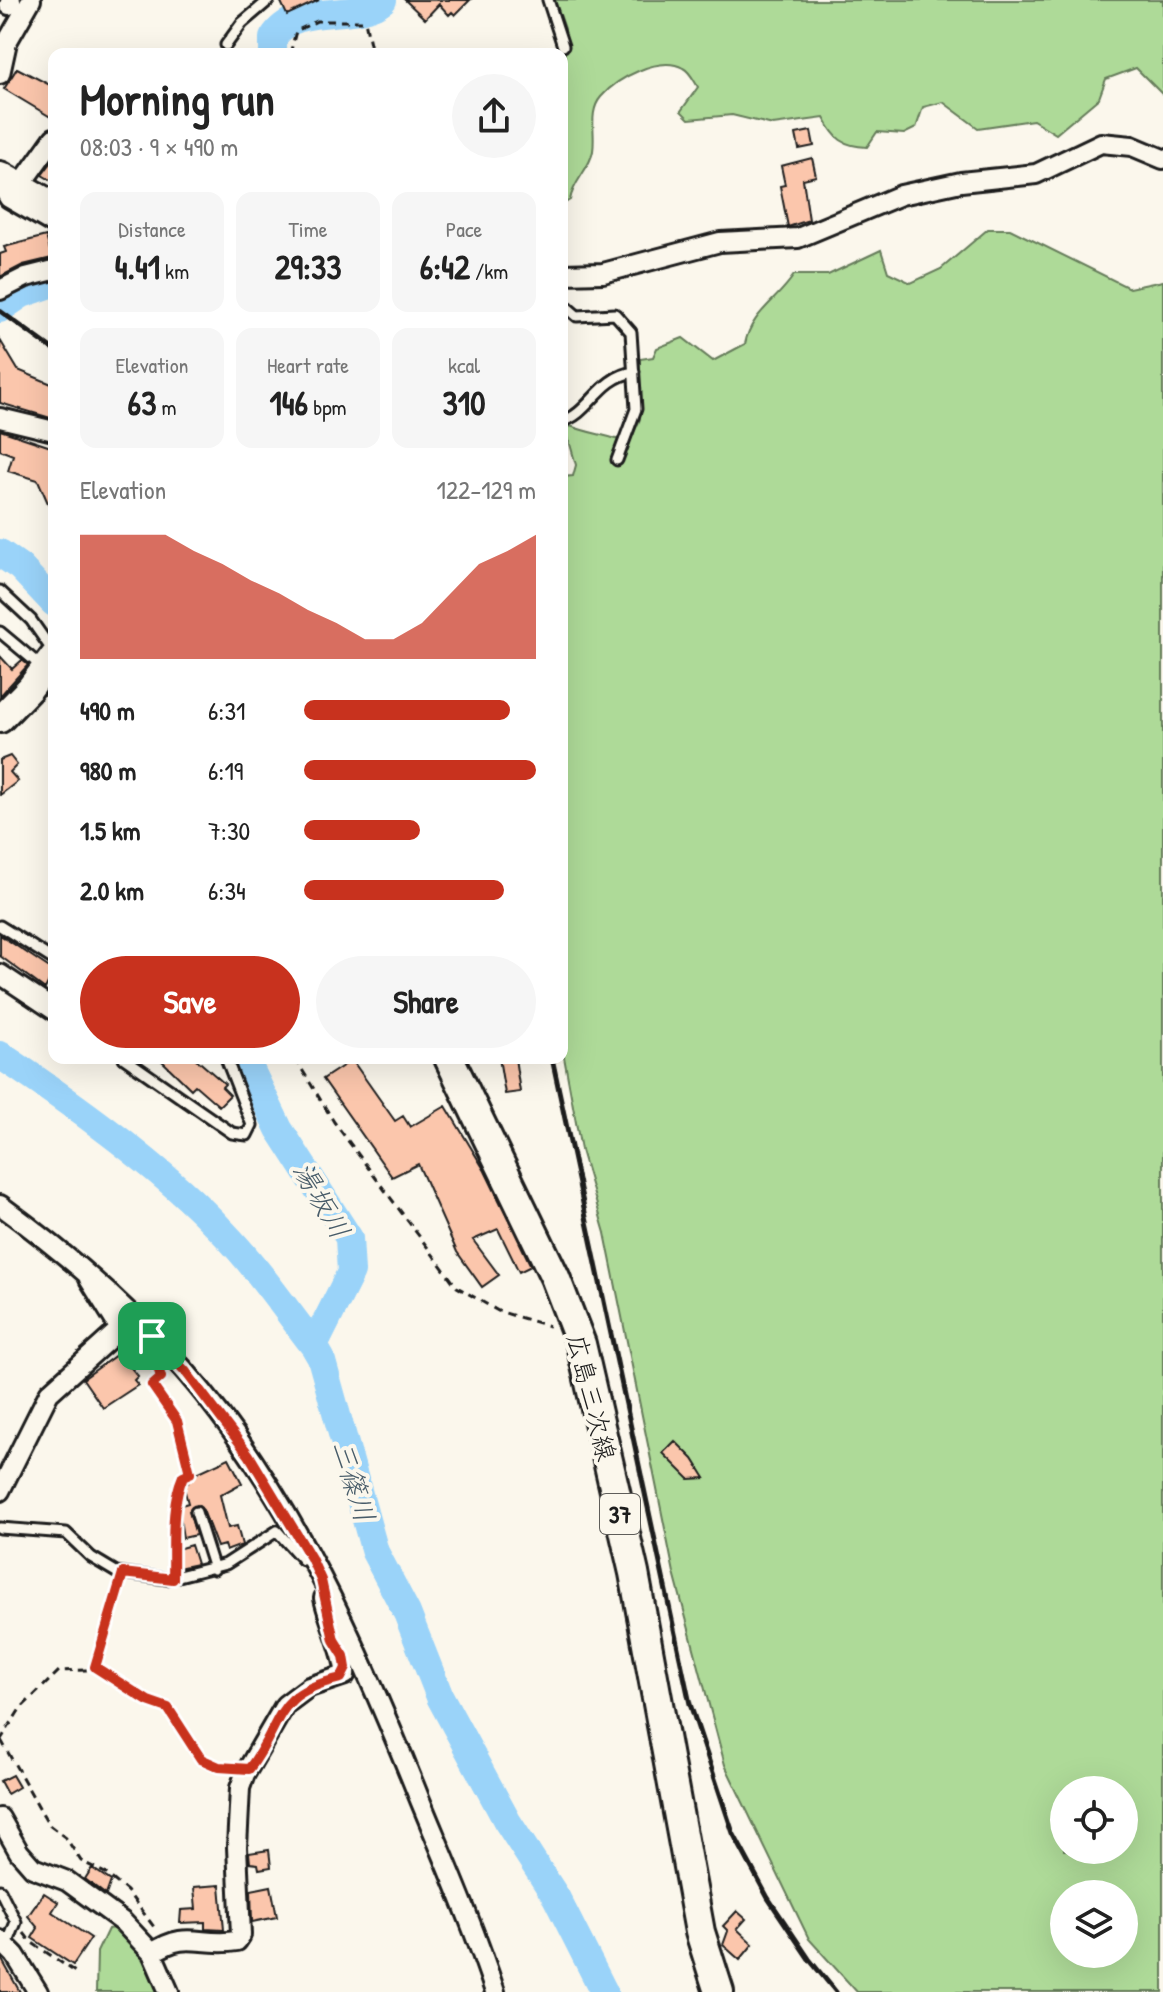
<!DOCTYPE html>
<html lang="en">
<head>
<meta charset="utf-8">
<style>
	:root { --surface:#fff; --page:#f6f6f6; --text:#222; --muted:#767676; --accent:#c8321e }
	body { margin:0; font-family:"Patrick Hand","Klee One",sans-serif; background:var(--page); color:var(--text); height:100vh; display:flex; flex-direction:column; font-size:30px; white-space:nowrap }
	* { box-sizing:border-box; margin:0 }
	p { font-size:26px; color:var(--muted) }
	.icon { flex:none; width:44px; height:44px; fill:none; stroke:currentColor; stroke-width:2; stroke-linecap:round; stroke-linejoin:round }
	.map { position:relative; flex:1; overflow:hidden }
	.panel { position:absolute; left:48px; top:48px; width:520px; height:1016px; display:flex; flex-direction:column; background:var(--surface); border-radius:16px; box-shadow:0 8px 32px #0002 }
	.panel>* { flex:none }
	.buttons { position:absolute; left:1050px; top:1776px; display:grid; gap:16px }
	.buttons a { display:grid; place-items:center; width:88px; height:88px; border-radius:50%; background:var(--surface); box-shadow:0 8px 32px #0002; font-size:40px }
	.pin { position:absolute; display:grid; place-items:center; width:68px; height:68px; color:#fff; margin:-34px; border-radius:16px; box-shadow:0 4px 12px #0006 }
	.round { display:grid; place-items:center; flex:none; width:84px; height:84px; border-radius:42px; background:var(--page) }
	.headline { display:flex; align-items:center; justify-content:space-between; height:136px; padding:0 32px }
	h1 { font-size:44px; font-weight:700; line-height:60px }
	.figures { display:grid; grid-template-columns:repeat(3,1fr); gap:12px; height:136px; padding:8px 32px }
	.figures div { display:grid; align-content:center; border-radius:16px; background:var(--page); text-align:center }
	.figures b { font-size:34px; font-weight:700 }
	.figures small { font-size:22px; font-weight:400 }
	.figures p { font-size:22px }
	.chart { height:224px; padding:16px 32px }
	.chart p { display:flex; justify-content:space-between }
	.chart svg { width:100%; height:144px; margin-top:8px; fill:var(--accent); opacity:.7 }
	.cta { display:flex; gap:16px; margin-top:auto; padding:16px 32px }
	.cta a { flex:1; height:92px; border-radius:48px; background:var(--accent); color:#fff; font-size:32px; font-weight:700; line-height:92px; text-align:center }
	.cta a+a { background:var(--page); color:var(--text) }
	ul { padding:0 32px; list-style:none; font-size:26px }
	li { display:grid; grid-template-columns:128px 96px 1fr; align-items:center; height:60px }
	li i { height:20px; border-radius:10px; background:var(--accent) }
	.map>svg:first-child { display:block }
</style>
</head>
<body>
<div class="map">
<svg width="1163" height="1992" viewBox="0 0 1163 1992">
	<rect width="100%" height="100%" fill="#fbf7ec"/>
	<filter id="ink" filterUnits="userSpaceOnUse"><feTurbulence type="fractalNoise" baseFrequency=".0125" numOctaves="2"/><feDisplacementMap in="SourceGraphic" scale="16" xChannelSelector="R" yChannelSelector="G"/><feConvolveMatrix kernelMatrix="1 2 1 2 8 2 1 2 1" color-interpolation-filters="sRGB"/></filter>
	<g filter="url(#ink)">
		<path fill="#aeda98" stroke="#657b5a" stroke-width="2" fill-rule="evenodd" d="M555,0H1163V95L1136,68L1106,79L1099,98L1056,134L1033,120L978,128L943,102L923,107L916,128L904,134L877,132L867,147C843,146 835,139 824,118L773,125L732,115L689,119L681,111L698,87C694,81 690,71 683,68C660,55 617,78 601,97C588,112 596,133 593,151C590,169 573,181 570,200L562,205L565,29Z
			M988,229H1010L1129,288L1163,281V1992H857L809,1939L725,1765L674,1573L605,1233L581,1150L562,1046V477L573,476L576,465L566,430L570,426C590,434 611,435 629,444L640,419V359L653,357L657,348L683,338L713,361L745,344C751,313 777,301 794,275H828L881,250L888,272L911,283L941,269ZM1064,1790H1124V1850H1064ZM1064,1894H1124V1954H1064Z
			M120,1927L136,1941L163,1992H96L97,1952L108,1929Z"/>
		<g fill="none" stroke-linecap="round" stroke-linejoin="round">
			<path stroke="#9ad3f9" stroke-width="28" d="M273,54V38C297,0 354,23 383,0
				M0,309L22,294L54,283
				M0,553L20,567L54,603
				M0,1055C72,1103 163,1168 222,1231C256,1266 284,1307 314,1346L321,1358L375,1552L407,1613L440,1697L507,1821L556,1897L604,1992
				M245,1058L279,1129L349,1238L351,1272L314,1346"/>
		</g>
		<path fill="#fbc6ac" stroke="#1c1c1c" stroke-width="2" d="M280,0H319L287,15Z
			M405,0H470L455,15L452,12L449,15L439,4L425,19Z
			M17,68L54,87V119L4,89Z
			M811,131L814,146L799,149L796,134Z
			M812,158L816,176L803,179L809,220L788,227L780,186L785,185L781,166Z
			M54,159V182L42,175Z
			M46,236L52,258L23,265L0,277V254L6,252L4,247Z
			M0,340L18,370L54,385V419L0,403Z
			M0,430L54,448V517L38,480L8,471L13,455L0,450Z
			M0,656L12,669L22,660L28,665L0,696Z
			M10,756L17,765L10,772L18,781L0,795V760Z
			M0,935L54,971L45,989L0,956Z
			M159,1058H195L225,1084L222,1087L230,1095L219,1106L195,1085L191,1089Z
			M499,1058H515L520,1092L505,1094Z
			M352,1060L395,1121L403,1116L410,1127L446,1106L485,1171L531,1266L519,1272L498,1229L473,1240L499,1275L482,1287L457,1252L418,1164L392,1177L323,1079Z
			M116,1355L119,1360L122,1357L138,1376L134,1380L138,1385L103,1408L83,1379Z
			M675,1441L693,1459L705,1478L689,1479L663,1453Z
			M229,1458L242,1483L220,1495L228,1528L237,1526L242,1545L226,1551L224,1545L217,1547L203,1510L197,1505L189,1511L196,1535L183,1538L178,1506L188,1503L183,1484L188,1483L186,1478Z
			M191,1545L197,1564L178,1568L177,1549Z
			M12,1775L19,1787L7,1794L0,1781Z
			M269,1850L271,1867L259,1869L258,1864L250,1863L249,1853Z
			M92,1868L111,1881L106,1895L85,1879Z
			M220,1885L224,1930L205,1929V1922L180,1923L181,1910L196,1909L194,1887Z
			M271,1886L277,1917L252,1922L251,1890Z
			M44,1893L58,1902L52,1912L91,1938L73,1965L32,1938L38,1928L28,1916Z
			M737,1911L746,1919L737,1929L753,1944L740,1960L723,1945L728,1931L723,1926Z
			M0,1957L1,1958L20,1992H0Z"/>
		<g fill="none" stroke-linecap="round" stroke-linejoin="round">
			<defs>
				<path id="lane" d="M548,0L563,46
					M226,45L242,23L269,0
					M562,303L577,316L615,314L631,332L636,409L617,460
					M562,421C589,415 599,377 634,372
					M0,591L31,620L54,653
					M0,632L42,667
					M0,926L54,960
					M124,1058L232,1133L247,1135L252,1125L226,1058
					M133,1353L152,1336
					M196,1512L214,1569
					M0,1528L66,1533L91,1557L116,1572L167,1579L226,1564L277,1531L303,1560
					M0,1890L16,1922L7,1945"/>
				<path id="street" d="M9,5L11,0
					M0,74L7,42L31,0
					M0,183L9,198L54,224
					M19,187L54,138
					M562,274L603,273L720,242L798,238L901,195L961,182L1036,174L1101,143L1132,146L1163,159
					M0,290L26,277L54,270
					M0,418L54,431
					M0,974L54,1010
					M0,1205C67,1254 130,1308 185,1371C292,1494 360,1650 420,1800C446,1863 474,1927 495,1992
					M0,1491L49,1393L120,1329L89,1279
					M0,1818L19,1852L33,1868L67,1881L123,1922L152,1953L169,1992
					M0,1940L15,1955L38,1992
					M152,1953C188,1929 199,1947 237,1941L241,1935L237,1847L240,1788L245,1774L285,1705L309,1687L345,1675C347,1659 328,1619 324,1598"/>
				<path id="secondary" d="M0,719L30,688L54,656"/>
				<path id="primary" d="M0,176L54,207
					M449,1058L555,1277L581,1344L634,1573L700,1932L719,1992"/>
			</defs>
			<use href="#lane" stroke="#1c1c1c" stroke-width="15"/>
			<use href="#street" stroke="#1c1c1c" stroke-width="24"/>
			<use href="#secondary" stroke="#1c1c1c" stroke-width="32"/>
			<use href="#primary" stroke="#1c1c1c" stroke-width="34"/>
			<path stroke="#1c1c1c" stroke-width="3" stroke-dasharray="8 6" stroke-linecap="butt" d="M290,54L296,31L317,21H365L372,53
				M295,1058L334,1122L457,1287L498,1311L549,1326
				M159,1368L161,1377L152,1385L177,1421L190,1473L183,1476C170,1505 176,1535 173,1567
				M95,1667L148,1701L168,1708L201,1759L219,1767L229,1766
				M1,1740L49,1825L66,1838L81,1861L105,1873L127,1891L157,1931
				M0,1741L20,1709L59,1671L88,1670L97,1665L120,1585
				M24,1933L31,1942L78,1974"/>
			<use href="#lane" stroke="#fbf7ec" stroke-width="9"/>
			<use href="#street" stroke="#fbf7ec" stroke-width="18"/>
			<use href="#secondary" stroke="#fbf7ec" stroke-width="26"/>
			<use href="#primary" stroke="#fbf7ec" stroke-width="28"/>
			<path stroke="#1c1c1c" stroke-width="5" d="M0,311L54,350
				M552,1058L690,1704L733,1833L768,1898L809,1959L836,1992"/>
		</g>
	</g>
	<g fill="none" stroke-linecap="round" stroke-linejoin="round" filter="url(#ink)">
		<defs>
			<path id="route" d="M152,1336L186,1372L249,1455L311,1558L321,1580L334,1640L344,1656L346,1668L341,1678C271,1694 285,1721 249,1769L219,1767L201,1759L168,1708L148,1701L95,1667L123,1573L173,1579C174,1545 170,1506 183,1476L190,1473L177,1421L152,1385L161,1377L154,1355L145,1342Z"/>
		</defs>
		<use href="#route" stroke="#fff" stroke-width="16"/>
		<use href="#route" stroke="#c8321e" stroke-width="10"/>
	</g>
	<g text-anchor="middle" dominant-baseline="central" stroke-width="8" stroke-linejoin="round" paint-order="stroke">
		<rect fill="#fbf7ec" stroke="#5f5e5a" stroke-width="2" x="600" y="1494" width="40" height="40" rx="6"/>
		<g font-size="24" font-weight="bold" fill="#1c1c1c">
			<text x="620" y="1514">37</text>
		</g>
		<g font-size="26" fill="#1c1c1c" stroke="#fbf7ec">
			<text transform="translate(592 1397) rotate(76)">広島三次線</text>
		</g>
		<g font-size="28" font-style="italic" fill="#485c69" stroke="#fbf7ec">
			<text transform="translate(322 1200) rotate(60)">湯坂川</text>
			<text transform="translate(354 1481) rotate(73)">三篠川</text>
		</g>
	</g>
</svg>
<div class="buttons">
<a><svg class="icon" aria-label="locate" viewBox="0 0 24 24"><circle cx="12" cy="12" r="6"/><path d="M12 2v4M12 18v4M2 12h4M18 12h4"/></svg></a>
<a><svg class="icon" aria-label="layers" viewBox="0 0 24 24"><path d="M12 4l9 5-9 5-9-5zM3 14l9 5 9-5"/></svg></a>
</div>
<div class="pin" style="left:152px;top:1336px;background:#1e9e55"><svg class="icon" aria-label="arrive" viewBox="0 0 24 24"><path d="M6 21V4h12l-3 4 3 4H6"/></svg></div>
<section class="panel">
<div class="headline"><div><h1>Morning run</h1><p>08:03 · 9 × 490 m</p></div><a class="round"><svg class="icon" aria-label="share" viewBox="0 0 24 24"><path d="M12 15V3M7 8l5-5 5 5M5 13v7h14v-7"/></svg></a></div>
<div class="figures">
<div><p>Distance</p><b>4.41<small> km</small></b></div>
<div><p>Time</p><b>29:33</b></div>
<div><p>Pace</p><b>6:42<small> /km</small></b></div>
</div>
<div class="figures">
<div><p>Elevation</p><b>63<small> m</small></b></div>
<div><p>Heart rate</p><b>146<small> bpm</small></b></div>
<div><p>kcal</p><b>310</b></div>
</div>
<div class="chart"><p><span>Elevation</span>122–129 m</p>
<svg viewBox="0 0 160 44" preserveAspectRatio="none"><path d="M0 44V6L10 6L20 6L30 6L40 11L50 15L60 20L70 24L80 29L90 33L100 38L110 38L120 33L130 24L140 15L150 11L160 6V44z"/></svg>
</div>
<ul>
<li><b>490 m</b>6:31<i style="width:89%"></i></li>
<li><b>980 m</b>6:19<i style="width:100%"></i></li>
<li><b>1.5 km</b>7:30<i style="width:50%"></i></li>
<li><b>2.0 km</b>6:34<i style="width:86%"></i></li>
</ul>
<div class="cta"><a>Save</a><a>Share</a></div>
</section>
</div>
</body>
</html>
